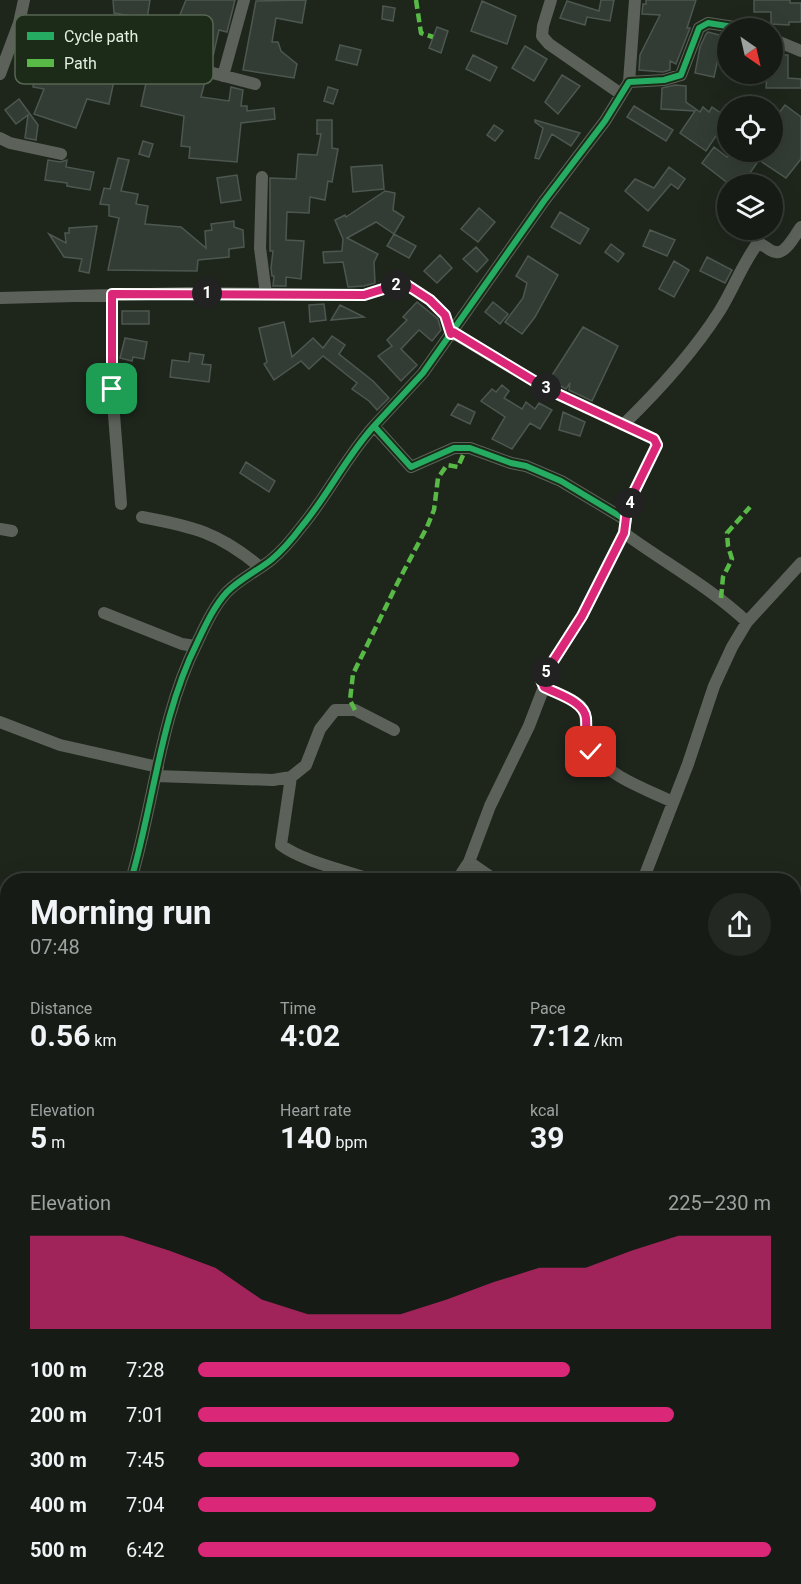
<!DOCTYPE html>
<html lang="en">
<head>
<meta charset="utf-8">
<style>
	:root { --surface:#161c15; --page:#232922; --text:#f1f3f6; --muted:#9ea1a0; --line:#353a34; --accent:#db2777 }
	body { margin:0; font-family:Roboto,sans-serif; background:var(--page); color:var(--text); height:100vh; display:flex; flex-direction:column; font-size:22px; white-space:nowrap }
	* { box-sizing:border-box; margin:0 }
	p { font-size:20px; color:var(--muted) }
	.icon { flex:none; width:33px; height:33px; fill:none; stroke:currentColor; stroke-width:2; stroke-linecap:round; stroke-linejoin:round }
	.map { position:relative; flex:1; overflow:hidden }
	.details { position:absolute; left:0px; top:873px; width:801px; height:711px; display:flex; flex-direction:column; background:var(--surface); border-radius:24px 24px 0 0; box-shadow:0 6px 24px #0002,0 0 0 2px var(--line) }
	.details>* { flex:none }
	.needle { width:39px; rotate:146deg }
	.tools { position:absolute; left:717px; top:18px; display:grid; gap:12px }
	.tools a { display:grid; place-items:center; width:66px; height:66px; border-radius:50%; background:var(--surface); box-shadow:0 6px 24px #0002,0 0 0 2px var(--line); font-size:30px }
	.pin { position:absolute; display:grid; place-items:center; width:51px; height:51px; color:#fff; margin:-26px; border-radius:12px; box-shadow:0 3px 9px #0006 }
	.km { position:absolute; width:30px; height:30px; margin:-15px; border-radius:50%; background:#222; color:#fff; font-size:16px; line-height:30px; text-align:center }
	.round { display:grid; place-items:center; flex:none; width:63px; height:63px; border-radius:32px; background:var(--page) }
	.head { display:flex; align-items:center; justify-content:space-between; height:102px; padding:0 30px }
	h1 { font-size:33px; font-weight:700; line-height:45px }
	.metrics { display:grid; grid-template-columns:repeat(3,1fr); gap:9px; height:102px; padding:6px 30px }
	.metrics div { display:grid; align-content:center }
	.metrics b { font-size:30px; font-weight:700 }
	.metrics small { font-size:16px; font-weight:400 }
	.metrics p { font-size:16px }
	.chart { height:168px; padding:12px 30px }
	.chart p { display:flex; justify-content:space-between }
	.chart svg { width:100%; height:108px; margin-top:6px; fill:var(--accent); opacity:.7 }
	ul { padding:0 30px; list-style:none; font-size:20px }
	li { display:grid; grid-template-columns:96px 72px 1fr; align-items:center; height:45px }
	li i { height:15px; border-radius:8px; background:var(--accent) }
	.map>svg:first-child { display:block }
</style>
</head>
<body>
<div class="map">
<svg width="801" height="1584" viewBox="0 0 801 1584">
	<rect width="100%" height="100%" fill="#1e261c"/>
	<path fill="#323c35" stroke="#4d5750" stroke-width="1.5" d="M113,0H150L147,19L114,13Z
		M186,0H235L227,32L219,30L213,56L167,45L173,20L177,22Z
		M306,0L302,23L276,18L272,42H278L281,51L297,64L294,78L243,70L256,1Z
		M601,0H614L610,21L587,17L585,25L560,18L567,1L599,11Z
		M646,0H696L687,28H690L676,64L670,61V70L663,72L639,70L640,55L660,15L642,14L643,4H646Z
		M754,0H790V3H801V22H789V25L771,24V12H754Z
		M482,1L516,16L507,44L471,31Z
		M383,6L395,8L393,21L382,19Z
		M437,27L448,31L441,53L429,48Z
		M708,32L723,36L714,77L695,73L700,47L706,34Z
		M42,40L62,44V48L95,55L96,51L119,57L109,104L87,99L76,128L34,114L44,89L33,87Z
		M340,45L361,50L357,65L336,60Z
		M525,46L547,59L534,81L512,68Z
		M473,55L497,67L490,81L466,69Z
		M772,55H788V78L801,79V88H766L767,75H772Z
		M150,65L205,81L201,97L229,101L231,87L243,90L241,106H247V111L274,108L275,119L241,123L237,162L189,158L190,147L181,146L184,116L141,106Z
		M562,75L580,86L558,114L545,102Z
		M675,85L686,86V102L700,112L703,107L709,112L712,107L728,118L706,151L680,133L695,111L661,109L662,88Z
		M328,87L338,90L333,104L324,101Z
		M19,99L38,125L36,140L25,138L28,115L16,124L5,110Z
		M785,105L801,117V159L786,178L759,160L745,180L739,176L734,184H729L702,163L714,147L727,157L732,152L744,160L750,153L748,152H772V122Z
		M634,106L673,130L666,141L627,117Z
		M317,120H332V148L338,149L332,182L328,181L325,200L310,197L309,213L287,212L286,240L304,241L301,279L286,277V286H273L274,276H272L271,268L273,251H270V178L296,179L298,154L317,155L321,134H317Z
		M535,120L545,123L580,133L571,146L552,134L539,159L535,158L543,128L535,122Z
		M494,125L503,131L495,141L487,135Z
		M143,141L153,144L149,157L139,154Z
		M118,158L129,160L121,191L138,194L136,204L148,206L145,224L181,227L206,248L205,231L212,230L211,224L234,221V227L243,230L244,247L229,249V257L198,260L197,271L108,270L119,218L109,216V205L100,204L104,188L110,189Z
		M48,160L60,162L67,160L66,167L94,172L90,190L67,186V183L45,180Z
		M382,165L384,189L353,192L351,167Z
		M669,167L685,179L678,189L671,184L648,211L625,191L635,179L654,188Z
		M237,175L241,200L221,203L217,178Z
		M385,191L395,193L393,210L404,217L394,234L376,222L347,238L378,254L374,262L375,283L364,286L348,287L343,262L324,263L323,252L342,251L343,239L335,220L345,215L346,217Z
		M479,208L495,222L478,242L461,229Z
		M560,212L589,229L580,244L551,227Z
		M97,226L89,273L79,271L82,259L64,257L49,234L66,243L65,233H69V228Z
		M650,230L675,240L667,256L643,246Z
		M394,234L416,246L409,258L387,246Z
		M611,244L624,254L618,262L605,252Z
		M476,247L488,260L477,272L463,259Z
		M440,255L452,268L437,283L424,271Z
		M528,256L558,275L535,317L522,334L505,322L523,298L527,283L516,276Z
		M707,257L732,270L725,283L700,271Z
		M674,261L689,270L674,297L659,289Z
		M417,302L438,319L441,330L432,341L419,330L401,349L417,365L401,381L378,356L392,346L387,340L407,320L403,317Z
		M493,302L508,314L500,324L485,312Z
		M324,304L326,320L310,322L309,305Z
		M340,305L364,317L331,320Z
		M122,311H149V324H122Z
		M284,322L292,357L313,338L323,348L332,336L345,345L339,354L373,381L389,398L377,410L369,401L352,389L357,383L323,356L309,369L301,361L274,380L264,364L267,362L259,328Z
		M583,327L618,346L592,401L569,390L570,383L566,389L549,380Z
		M125,338L147,342L144,359L133,357L132,361L120,358Z
		M190,353L204,355L202,364L211,365L209,382L170,377L172,360L189,362Z
		M502,385L509,391L504,398L522,409L526,402L535,409L539,403L552,410L540,429L530,423L512,449L492,439L505,417L481,401L492,389L496,392Z
		M458,404L475,412L470,424L451,415Z
		M563,412L585,422L580,436L559,430Z
		M246,462L275,481L269,492L240,473Z"/>
	<g fill="none" stroke-linecap="round" stroke-linejoin="round">
		<path stroke="#5c625a" stroke-width="12" d="M551,0L543,26L542,36L549,44L621,94
			M19,23L255,84
			M772,39L801,51
			M0,74L19,23L24,0
			M223,76L244,0
			M629,82L635,0
			M0,138L10,143L61,154
			M262,177L260,248L266,294
			M112,294V389L121,504
			M0,298L187,293L364,295L396,285H407L430,300L445,315L451,334
			M452,332L549,390L654,439L657,445L633,494L627,510L624,533C665,563 710,587 747,622
			M623,425C659,390 692,354 719,312C733,290 742,264 758,243C765,245 770,252 776,252C786,254 796,233 801,227
			M142,517C194,527 218,532 260,567
			M626,520L561,481L526,466L511,463L470,448H454L411,467L374,426L423,373L544,201L605,121L629,82L664,80L681,75L699,28L708,23L740,28
			M0,529L12,531
			M624,533L582,616L541,680L544,687C555,693 568,697 578,704C593,715 580,737 591,751C609,777 646,789 673,802
			M104,613L182,644L195,646
			M0,722L60,745L158,767
			M156,776L273,780L291,777L306,765L320,729L335,710H355L394,730
			M291,777L281,845C302,861 347,871 373,880
			M131,880C154,803 160,717 197,643C205,626 214,606 227,592C240,579 257,571 271,560C282,551 293,538 302,526C328,495 346,457 374,426
			M457,880L469,862
			M495,880L469,862L490,806L529,726L544,687
			M643,880L688,764L714,686L732,647L747,622L801,563
			M794,961L801,952
			M0,1123L8,1122
			M0,1283L8,1288
			M794,1303L801,1290
			M794,1314L801,1316
			M794,1540L796,1544L801,1547
			M739,1576L740,1584"/>
		<path stroke="#58b947" stroke-width="4.5" stroke-dasharray="9 4.5" stroke-linecap="butt" d="M416,0L421,33L433,37
			M721,598L723,577L732,559L728,546L727,533L750,507
			M355,710L350,700L353,674L398,582L427,527L434,510L438,478L447,465L458,467L466,448"/>
		<defs>
			<path id="cycleway" d="M626,520L561,481L526,466L511,463L470,448H454L411,467L374,426L423,373L544,201L605,121L629,82L664,80L681,75L699,28L708,23L740,28
				M131,880C154,803 160,717 197,643C205,626 214,606 227,592C240,579 257,571 271,560C282,551 293,538 302,526C328,495 346,457 374,426"/>
		</defs>
		<use href="#cycleway" stroke="#1b2b17" stroke-width="10"/>
		<use href="#cycleway" stroke="#26ab63" stroke-width="6"/>
	</g>
	<g fill="none" stroke-linecap="round" stroke-linejoin="round">
		<defs>
			<path id="route" d="M112,389V294L364,295L396,285H407L430,300L445,315L451,334L453,332L549,390L654,439L657,445L633,494L627,510L624,533L582,616L541,680L544,687C557,694 584,701 586,718C587,731 584,740 591,752"/>
		</defs>
		<use href="#route" stroke="#fff" stroke-width="12"/>
		<use href="#route" stroke="#db2777" stroke-width="8"/>
	</g>
	<rect x="15" y="15" width="198" height="69" rx="9" fill="#1b2b17" stroke="#576653" stroke-width="1.5"/>
	<rect x="27" y="32" width="27" height="8" fill="#26ab63"/>
	<rect x="27" y="59" width="27" height="8" fill="#58b947"/>
	<g font-size="16" fill="#e3eee0">
		<text x="64" y="42">Cycle path</text>
		<text x="64" y="69">Path</text>
	</g>
</svg>
<div class="tools">
<a><svg class="needle" viewBox="-14 -14 28 28"><path d="M0-13l5 13h-10z" fill="#e53935"/><path d="M0 13l5-13h-10z" fill="#9ea1a0"/></svg></a>
<a><svg class="icon" aria-label="locate" viewBox="0 0 24 24"><circle cx="12" cy="12" r="6"/><path d="M12 2v4M12 18v4M2 12h4M18 12h4"/></svg></a>
<a><svg class="icon" aria-label="layers" viewBox="0 0 24 24"><path d="M12 4l9 5-9 5-9-5zM3 14l9 5 9-5"/></svg></a>
</div>
<div class="pin" style="left:112px;top:389px;background:#1e9e55"><svg class="icon" aria-label="arrive" viewBox="0 0 24 24"><path d="M6 21V4h12l-3 4 3 4H6"/></svg></div>
<div class="pin" style="left:591px;top:752px;background:#d93025"><svg class="icon" aria-label="check" viewBox="0 0 24 24"><path d="M5 12l5 5 9-10"/></svg></div>
<b class="km" style="left:207px;top:293px">1</b>
<b class="km" style="left:396px;top:285px">2</b>
<b class="km" style="left:546px;top:388px">3</b>
<b class="km" style="left:630px;top:503px">4</b>
<b class="km" style="left:546px;top:672px">5</b>
<section class="details">
<div class="head"><div><h1>Morning run</h1><p>07:48</p></div><a class="round"><svg class="icon" aria-label="share" viewBox="0 0 24 24"><path d="M12 15V3M7 8l5-5 5 5M5 13v7h14v-7"/></svg></a></div>
<div class="metrics">
<div><p>Distance</p><b>0.56<small> km</small></b></div>
<div><p>Time</p><b>4:02</b></div>
<div><p>Pace</p><b>7:12<small> /km</small></b></div>
</div>
<div class="metrics">
<div><p>Elevation</p><b>5<small> m</small></b></div>
<div><p>Heart rate</p><b>140<small> bpm</small></b></div>
<div><p>kcal</p><b>39</b></div>
</div>
<div class="chart"><p><span>Elevation</span>225–230 m</p>
<svg viewBox="0 0 160 44" preserveAspectRatio="none"><path d="M0 44V6L10 6L20 6L30 12L40 19L50 32L60 38L70 38L80 38L90 32L100 25L110 19L120 19L130 12L140 6L150 6L160 6V44z"/></svg>
</div>
<ul>
<li><b>100 m</b>7:28<i style="width:65%"></i></li>
<li><b>200 m</b>7:01<i style="width:83%"></i></li>
<li><b>300 m</b>7:45<i style="width:56%"></i></li>
<li><b>400 m</b>7:04<i style="width:80%"></i></li>
<li><b>500 m</b>6:42<i style="width:100%"></i></li>
</ul>
</section>
</div>
</body>
</html>
